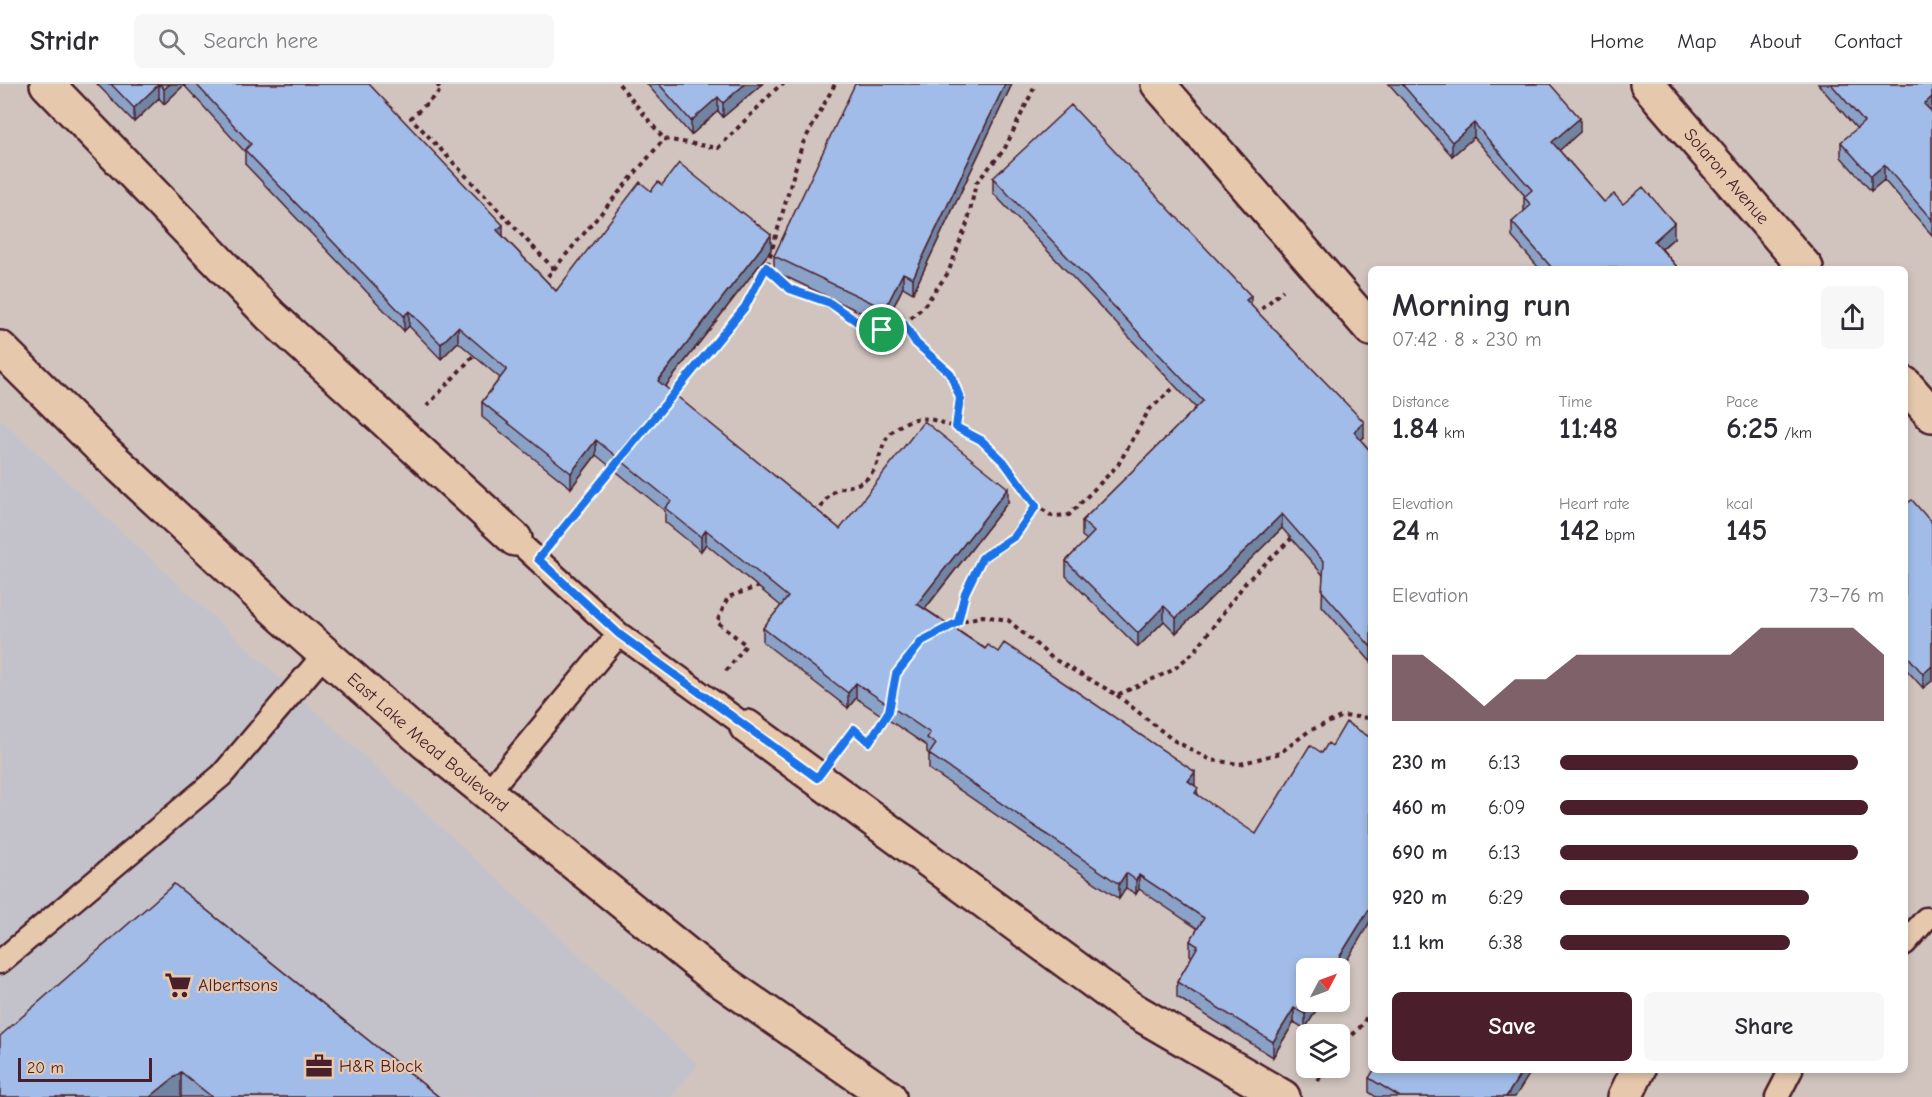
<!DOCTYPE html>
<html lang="en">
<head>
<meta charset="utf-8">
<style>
	:root { --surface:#fff; --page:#f7f7f7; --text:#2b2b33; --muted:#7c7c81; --line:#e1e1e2; --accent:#4a1f2b }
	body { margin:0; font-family:"Comic Neue",sans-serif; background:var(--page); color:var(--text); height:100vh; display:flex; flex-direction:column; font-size:22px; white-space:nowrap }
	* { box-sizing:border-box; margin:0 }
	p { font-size:20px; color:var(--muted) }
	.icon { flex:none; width:33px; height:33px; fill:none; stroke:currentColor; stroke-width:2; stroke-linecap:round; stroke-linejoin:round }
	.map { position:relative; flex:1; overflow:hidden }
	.drawer { position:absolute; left:1368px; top:182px; width:540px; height:807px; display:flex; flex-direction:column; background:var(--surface); border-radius:9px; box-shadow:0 3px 9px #0003 }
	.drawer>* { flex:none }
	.needle { width:39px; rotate:49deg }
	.fabs { position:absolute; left:1296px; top:874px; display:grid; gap:12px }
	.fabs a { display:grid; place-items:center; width:54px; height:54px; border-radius:9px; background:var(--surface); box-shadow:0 3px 9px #0003; font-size:30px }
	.scale { position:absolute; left:18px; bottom:15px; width:134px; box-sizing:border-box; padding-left:6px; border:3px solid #4a1f2b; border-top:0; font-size:16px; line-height:21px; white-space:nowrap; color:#4a1f2b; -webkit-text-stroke:4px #e6c8ad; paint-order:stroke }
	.pin { position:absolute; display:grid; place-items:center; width:51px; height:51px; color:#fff; margin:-26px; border:3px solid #fff; border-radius:50%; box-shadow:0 2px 6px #0007 }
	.round { display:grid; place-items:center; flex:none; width:63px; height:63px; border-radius:9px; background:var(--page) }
	.overview { display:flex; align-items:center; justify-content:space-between; height:102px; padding:0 24px }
	h1 { font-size:33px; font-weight:800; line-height:45px }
	.metrics { display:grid; grid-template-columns:repeat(3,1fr); gap:9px; height:102px; padding:6px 24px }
	.metrics div { display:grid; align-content:center }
	.metrics b { font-size:30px; font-weight:800 }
	.metrics small { font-size:16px; font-weight:400 }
	.metrics p { font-size:16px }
	.chart { height:168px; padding:12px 24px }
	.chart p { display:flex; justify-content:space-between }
	.chart svg { width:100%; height:108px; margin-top:6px; fill:var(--accent); opacity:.7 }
	.button { display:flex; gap:12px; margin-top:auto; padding:12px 24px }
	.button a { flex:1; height:69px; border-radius:9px; background:var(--accent); color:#fff; font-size:24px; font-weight:800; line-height:69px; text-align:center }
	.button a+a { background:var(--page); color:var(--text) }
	ul { padding:0 24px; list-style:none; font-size:20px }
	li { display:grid; grid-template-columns:96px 72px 1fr; align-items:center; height:45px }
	li i { height:15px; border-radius:8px; background:var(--accent) }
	header { display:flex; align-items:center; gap:36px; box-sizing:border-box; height:84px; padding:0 30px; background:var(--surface); border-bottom:2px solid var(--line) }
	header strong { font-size:28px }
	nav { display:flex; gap:33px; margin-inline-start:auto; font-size:21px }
	.search { width:420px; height:54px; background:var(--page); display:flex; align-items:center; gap:15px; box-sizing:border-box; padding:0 21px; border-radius:9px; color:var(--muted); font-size:22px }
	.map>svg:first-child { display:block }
</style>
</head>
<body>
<header>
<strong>Stridr</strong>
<div class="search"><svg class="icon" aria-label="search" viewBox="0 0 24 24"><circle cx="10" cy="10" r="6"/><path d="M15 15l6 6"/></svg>Search here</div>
<nav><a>Home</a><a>Map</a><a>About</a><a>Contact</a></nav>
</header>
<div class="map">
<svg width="1932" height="1013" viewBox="0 0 1932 1013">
	<rect width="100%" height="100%" fill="#d1c4bf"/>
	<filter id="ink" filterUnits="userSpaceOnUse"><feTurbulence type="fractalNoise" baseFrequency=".0167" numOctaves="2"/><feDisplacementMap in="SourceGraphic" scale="12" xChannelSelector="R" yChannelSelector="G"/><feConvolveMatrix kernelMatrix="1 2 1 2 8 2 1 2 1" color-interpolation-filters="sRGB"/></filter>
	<g filter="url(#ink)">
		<path fill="#c3c2cb" d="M0,335L698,981L671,1013H0Z"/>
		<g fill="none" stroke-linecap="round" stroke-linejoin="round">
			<defs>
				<path id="lane" d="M515,455L619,550L747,643
					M487,709L619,550
					M1905,859L1926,835
					M0,878L222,691L324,571
					M1777,1013L1791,986"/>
				<g id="street">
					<path d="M47,0L271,232L515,455"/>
					<path d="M1158,0L1371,245"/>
					<path id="s1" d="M1647,0L1806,184"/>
					<path d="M1905,300L1932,331"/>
					<path d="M747,643L1130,924L1283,1013"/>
					<path d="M1625,1013L1638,986"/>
				</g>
				<g id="secondary">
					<path id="s2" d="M0,264L105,368L283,533L426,659L710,889L889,1013"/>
				</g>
			</defs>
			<use href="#lane" stroke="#4a1f2b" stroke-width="27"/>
			<use href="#street" stroke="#4a1f2b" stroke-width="38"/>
			<use href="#secondary" stroke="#4a1f2b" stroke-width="38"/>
			<path stroke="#4a1f2b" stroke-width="4" stroke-dasharray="4.5 4.5" stroke-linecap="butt" d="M437,0L441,6L411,34L554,185
				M619,0L664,55
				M767,183L790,205L830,219L859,239L882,246L904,240L916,259L949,289L960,314L956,343
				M542,199L664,55L718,64L778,3L784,0
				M1255,231L1283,206
				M904,240L924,222L948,189L968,137L976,99L1004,66L1036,0
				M672,311L745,223L767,183L802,61L835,0
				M427,322L477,268
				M816,431C821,425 826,413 832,409C844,399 859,406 872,389C881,377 881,357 892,348C911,331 924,332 946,340C991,356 1009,385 1036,421
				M560,448L614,382
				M958,538L965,509L982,474L1015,452L1036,421L1052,432L1069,431L1118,381L1149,326L1178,300
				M947,544L958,538L983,532L1008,536L1052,574L1117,611L1173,586L1195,567L1246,498L1294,452
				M726,587L746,561L717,538L728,513L763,501
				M1117,611L1173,656L1211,676L1240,680L1280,669L1309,647L1343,632L1371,634
				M841,662L854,645L869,658L886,631
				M1340,964L1363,940L1371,924
				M1318,997L1325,984"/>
			<use href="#lane" stroke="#e6c8ad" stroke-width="22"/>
			<use href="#street" stroke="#e6c8ad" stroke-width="33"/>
			<use href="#secondary" stroke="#e6c8ad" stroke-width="33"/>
		</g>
		<path fill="#8aa2c8" stroke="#4a1f2b" stroke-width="1.5" d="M97,0H369L503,152L556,207L651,107L771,166L665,303L840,445L1008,418L925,525L1195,702L1198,710L1306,918H1321L1305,945L1294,938L1273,973L1177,913V898L1192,873L1190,871V857L1198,845L1139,805L1136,810L1126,804L1119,815L929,685V670L927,668V662L856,614L848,624L763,558V544L781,522L706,460L701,467L665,438V427L596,371L571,404L482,333V318L500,294L458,258L441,275L409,242L404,247L245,80V68L184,1L164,20L159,14L134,38Z
			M647,0H762L723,33L718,27L691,51Z
			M1012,0L913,209L903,203L885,240L774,187V172Z
			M1389,0H1535L1580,48L1559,66L1604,118L1623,120L1674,154L1662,165L1678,184H1539L1512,153V138L1524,128V113L1525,112L1474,53L1452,72Z
			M1818,0H1932V151L1884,96L1871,107L1841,73V58L1857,45Z
			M993,94L1251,221L1364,353L1361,356L1371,368V578L1322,522L1323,491L1282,444L1176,549L1164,537L1138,563L1066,492V477L1087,456L1082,452V437L1196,324L993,109Z
			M1905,421L1932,439V597L1923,604L1905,584Z
			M174,800L439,1013H0Z
			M1369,994L1515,1013H1376L1369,1008Z"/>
		<path fill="#7184a2" stroke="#4a1f2b" stroke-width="1.5" d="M159,0V14L134,38V24Z
			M170,0H184V1L164,20V5Z
			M745,0H762L723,33V19Z
			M1005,0H1012L913,209V194Z
			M718,13V27L691,51V37Z
			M1932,13V27L1924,34V20Z
			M1580,34V48L1552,73V58Z
			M1474,39V53L1452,72V58Z
			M1884,81V96L1871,107V92Z
			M1674,139V154L1654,171V157Z
			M503,141V155L497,146Z
			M771,151V166L658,312V297Z
			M903,189V203L885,240V225Z
			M1251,212V227L1246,216Z
			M409,227V242L404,247V232Z
			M458,243V258L441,275V260Z
			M1364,338V353L1354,362V348Z
			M596,356V371L571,404V389Z
			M1008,404V418L917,535V520Z
			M1282,430V444L1176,549V534Z
			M706,446V460L701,467V453Z
			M1164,522V537L1138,563V549Z
			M1932,582V597L1923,604V590Z
			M856,599V614L848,624V609Z
			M1195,688V702L1188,697Z
			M1126,789V804L1119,815V800Z
			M1139,791V805L1136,810V796Z
			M1371,822V836L1340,888V885H1332Z
			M1312,918H1321L1305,945V930Z
			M1294,924V938L1273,973V958Z
			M1523,986H1532L1515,1013H1506Z
			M181,988V1013H150Z"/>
		<path fill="#a1bce8" stroke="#4a1f2b" stroke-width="1.5" d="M111,0H159L134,24Z
			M160,0H170L164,5Z
			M196,0H369L503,141L497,146L556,207L640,98L651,107L658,98L662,101L679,79L741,129L742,128L771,151L658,297L840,445L924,337L1008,404L917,520L985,565L988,561L998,568L1004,559L1048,588L1195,688L1188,697L1198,704L1195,709L1256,750L1310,661L1322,669L1328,659L1332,662L1346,638L1371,654V822L1332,885H1306V918H1312L1305,930L1294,924L1273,958L1177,898L1198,862L1190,857L1204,834L1139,791L1136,796L1126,789L1119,800L929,670L936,660L927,654L930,649L856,599L848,609L763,544L788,513L706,446L701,453L665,424L671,417L596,356L571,389L482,318L507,285L458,243L441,260L409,227L404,232L245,66L251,60Z
			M659,0H745L723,19L718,13L691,37Z
			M855,0H1005L913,194L903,189L885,225L774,172Z
			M1402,0H1550L1580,34L1552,58L1604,118L1614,110L1623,120L1643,103L1674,139L1654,157L1678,184H1552L1512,138L1531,121L1524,113L1532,106L1474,39L1452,58Z
			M1831,0H1932V13L1924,20L1932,28V136L1884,81L1871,92L1841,58L1864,38Z
			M1071,21L1251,212L1246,216L1364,338L1354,348L1371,368V563L1322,507L1324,478L1282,430L1176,534L1164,522L1138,549L1066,477L1094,448L1082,437L1203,317L993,94Z
			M1912,416L1932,439V582L1923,590L1905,569V421Z
			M174,800L439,1013H212L181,988L150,1013H0V952Z
			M1374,986H1523L1506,1013H1400L1369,994Z"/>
	</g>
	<g fill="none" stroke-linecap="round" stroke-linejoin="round" filter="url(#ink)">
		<defs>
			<path id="route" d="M766,183L790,205L830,219L859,239L882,246L904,240L916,259L950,289L960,314L956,343L981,356L1004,378L1036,422L1015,452L982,474L965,509L958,538L922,557L896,590L889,627L869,658L854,645L817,694L619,550L538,475L745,223Z"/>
		</defs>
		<use href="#route" stroke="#fff" stroke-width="12"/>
		<use href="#route" stroke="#1a73e8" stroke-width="8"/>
	</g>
	<defs>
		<symbol id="supermarket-bare" viewBox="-9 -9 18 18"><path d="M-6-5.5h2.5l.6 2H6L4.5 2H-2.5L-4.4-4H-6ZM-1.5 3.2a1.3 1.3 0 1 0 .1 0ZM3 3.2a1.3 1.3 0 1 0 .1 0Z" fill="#4a1f2b" stroke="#e6c8ad" stroke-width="2.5" paint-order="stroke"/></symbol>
		<symbol id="office-bare" viewBox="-9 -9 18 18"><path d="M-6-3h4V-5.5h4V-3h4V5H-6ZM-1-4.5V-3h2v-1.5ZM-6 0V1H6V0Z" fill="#4a1f2b" stroke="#e6c8ad" stroke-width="2.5" paint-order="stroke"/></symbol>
	</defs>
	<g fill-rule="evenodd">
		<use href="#supermarket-bare" x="159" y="882" width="38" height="38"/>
		<use href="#office-bare" x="300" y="963" width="38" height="38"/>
	</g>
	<g text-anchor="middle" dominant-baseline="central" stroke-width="4.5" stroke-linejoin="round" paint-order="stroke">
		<g font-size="18" fill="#4a1f2b" stroke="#e6c8ad">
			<text stroke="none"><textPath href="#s1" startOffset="122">Solaron Avenue</textPath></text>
			<text stroke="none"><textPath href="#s2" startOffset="582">East Lake Mead Boulevard</textPath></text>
		</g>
		<g font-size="18" fill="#4a1f2b" stroke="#e6c8ad" text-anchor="start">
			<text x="198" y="901">Albertsons</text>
			<text x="339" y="982">H&amp;R Block</text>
		</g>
	</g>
</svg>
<div class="fabs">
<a><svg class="needle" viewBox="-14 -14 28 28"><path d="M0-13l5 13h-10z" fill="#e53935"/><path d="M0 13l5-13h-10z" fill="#7c7c81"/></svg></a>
<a><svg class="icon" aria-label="layers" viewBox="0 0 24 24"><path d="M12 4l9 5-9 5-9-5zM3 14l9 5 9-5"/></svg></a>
</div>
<div class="scale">20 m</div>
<div class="pin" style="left:882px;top:246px;background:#1e9e55"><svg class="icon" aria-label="arrive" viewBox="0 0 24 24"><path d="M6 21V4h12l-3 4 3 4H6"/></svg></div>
<section class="drawer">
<div class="overview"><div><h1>Morning run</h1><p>07:42 · 8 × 230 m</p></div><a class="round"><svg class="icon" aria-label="share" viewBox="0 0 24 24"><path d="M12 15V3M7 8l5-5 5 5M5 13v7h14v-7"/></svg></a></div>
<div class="metrics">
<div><p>Distance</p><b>1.84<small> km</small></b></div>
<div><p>Time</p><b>11:48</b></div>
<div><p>Pace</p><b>6:25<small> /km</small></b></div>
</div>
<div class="metrics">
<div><p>Elevation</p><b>24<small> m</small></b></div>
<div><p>Heart rate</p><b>142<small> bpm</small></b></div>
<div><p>kcal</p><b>145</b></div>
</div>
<div class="chart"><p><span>Elevation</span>73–76 m</p>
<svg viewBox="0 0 160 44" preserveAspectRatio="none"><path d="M0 44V17L10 17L20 27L30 38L40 27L50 27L60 17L70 17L80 17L90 17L100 17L110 17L120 6L130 6L140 6L150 6L160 17V44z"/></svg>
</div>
<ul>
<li><b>230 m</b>6:13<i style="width:92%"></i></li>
<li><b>460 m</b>6:09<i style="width:95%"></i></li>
<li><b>690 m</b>6:13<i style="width:92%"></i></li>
<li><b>920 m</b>6:29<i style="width:77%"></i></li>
<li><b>1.1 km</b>6:38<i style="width:71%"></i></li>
</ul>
<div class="button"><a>Save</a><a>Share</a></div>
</section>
</div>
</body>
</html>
